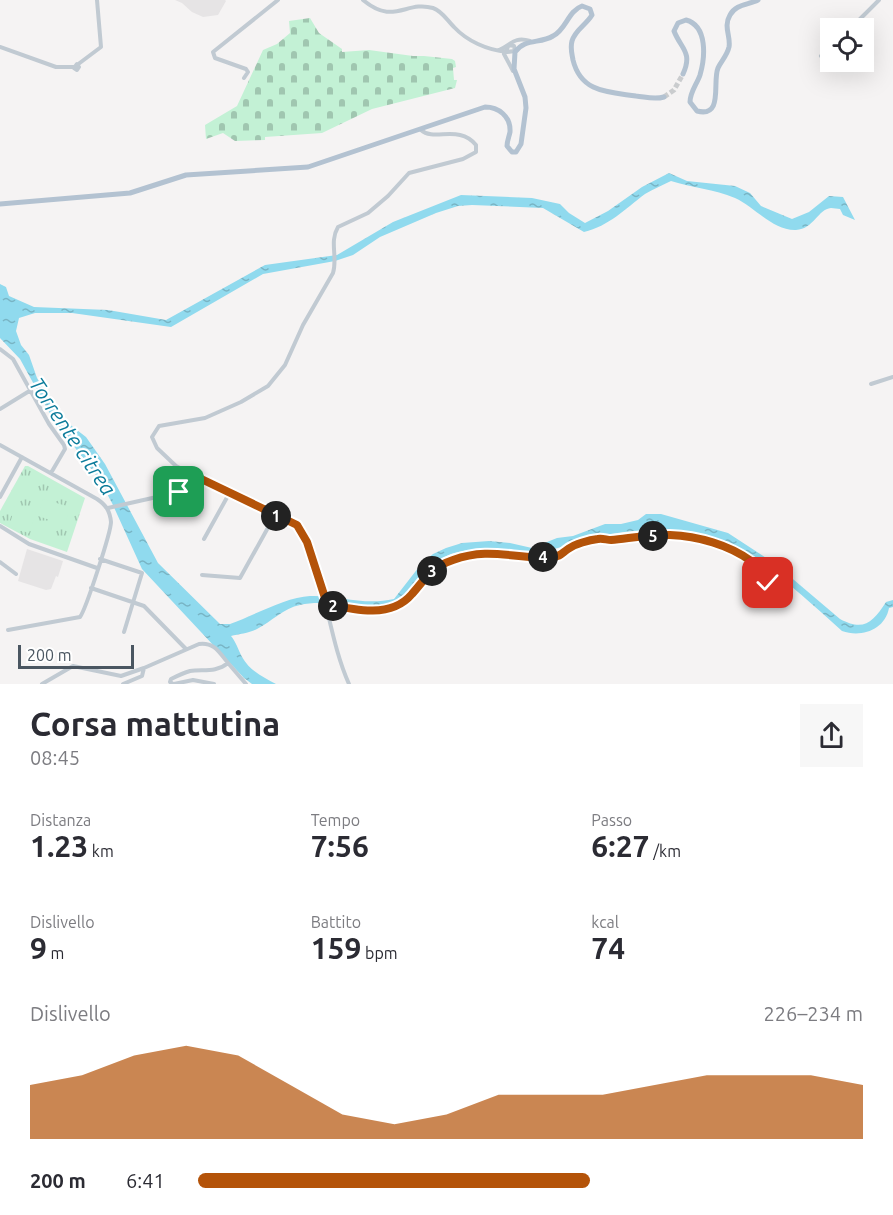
<!DOCTYPE html>
<html lang="it">
<head>
<meta charset="utf-8">
<style>
	:root { --surface:#fff; --page:#f7f7f7; --text:#2b2b33; --muted:#7c7c81; --accent:#b45309 }
	body { margin:0; font-family:Ubuntu,sans-serif; background:var(--page); color:var(--text); height:100vh; display:flex; flex-direction:column; font-size:22px; white-space:nowrap }
	* { box-sizing:border-box; margin:0 }
	p { font-size:20px; color:var(--muted) }
	.icon { flex:none; width:33px; height:33px; fill:none; stroke:currentColor; stroke-width:2; stroke-linecap:round; stroke-linejoin:round }
	.map { position:relative; height:684px; overflow:hidden }
	.panel { display:flex; flex-direction:column; background:var(--surface); flex:1 }
	.panel>* { flex:none }
	.buttons { position:absolute; left:820px; top:18px; display:grid; gap:12px }
	.buttons a { display:grid; place-items:center; width:54px; height:54px; border-radius:0px; background:var(--surface); box-shadow:0 6px 24px #0002; font-size:30px }
	.scale { position:absolute; left:18px; bottom:15px; width:116px; box-sizing:border-box; padding-left:6px; border:3px solid #4a5661; border-top:0; font-size:16px; line-height:21px; white-space:nowrap; color:#4a5661; -webkit-text-stroke:4px #fff; paint-order:stroke }
	.pin { position:absolute; display:grid; place-items:center; width:51px; height:51px; color:#fff; margin:-26px; border-radius:12px; box-shadow:0 3px 9px #0006 }
	.km { position:absolute; width:30px; height:30px; margin:-15px; border-radius:50%; background:#222; color:#fff; font-size:16px; line-height:30px; text-align:center }
	.round { display:grid; place-items:center; flex:none; width:63px; height:63px; border-radius:0px; background:var(--page) }
	.headline { display:flex; align-items:center; justify-content:space-between; height:102px; padding:0 30px }
	h1 { font-size:33px; font-weight:700; line-height:45px }
	.figures { display:grid; grid-template-columns:repeat(3,1fr); gap:9px; height:102px; padding:6px 30px }
	.figures div { display:grid; align-content:center }
	.figures b { font-size:30px; font-weight:700 }
	.figures small { font-size:16px; font-weight:400 }
	.figures p { font-size:16px }
	.chart { height:168px; padding:12px 30px }
	.chart p { display:flex; justify-content:space-between }
	.chart svg { width:100%; height:108px; margin-top:6px; fill:var(--accent); opacity:.7 }
	ul { padding:0 30px; list-style:none; font-size:20px }
	li { display:grid; grid-template-columns:96px 72px 1fr; align-items:center; height:45px }
	li i { height:15px; border-radius:8px; background:var(--accent) }
	.map>svg:first-child { display:block }
</style>
</head>
<body>
<div class="map">
<svg width="893" height="684" viewBox="0 0 893 684">
	<defs>
		<pattern id="grass-tufts" width="24" height="20" patternUnits="userSpaceOnUse" patternTransform="scale(1.5)"><rect width="24" height="20" fill="#c3f1d5"/><path d="M3 7l-1-3M5 7V3M7 7l1-3M15 17l-1-3M17 17v-4M19 17l1-3" fill="none" stroke="#a0c6b0"/></pattern>
		<pattern id="cemetery-stones" width="16" height="16" patternUnits="userSpaceOnUse" patternTransform="scale(1.5)"><rect width="16" height="16" fill="#c3f1d5"/><path d="M2 7V4a2 2 0 0 1 4 0v3zM10 15v-3a2 2 0 0 1 4 0v3z" fill="#a0c6b0"/></pattern>
		<pattern id="water-ripples" width="26" height="14" patternUnits="userSpaceOnUse" patternTransform="scale(1.5)"><rect width="26" height="14" fill="#90daee"/><path d="M2 4q2-2 4 0t4 0M15 11q2-2 4 0t4 0" fill="none" stroke="#78b4c4"/></pattern>
	</defs>
	<rect width="100%" height="100%" fill="#f5f3f3"/>
	<path fill="#e6e4e5" d="M175,0H225L226,1L218,15L203,17L192,12L182,3Z
		M27,549L63,561L58,577L56,576L51,589L46,590L18,581Z"/>
	<path fill="url(#grass-tufts)" d="M25,466H28L85,498L67,552L30,539L0,523V511Z"/>
	<path fill="url(#cemetery-stones)" d="M310,18L319,33L342,49V52L369,50L413,56H424L452,59L455,61L456,67L453,68L454,80H457L455,88L372,109L322,133L265,137V140L235,141L223,133L206,139L205,125L237,106L263,50L277,44L290,33L289,21Z"/>
	<path fill="#c3f1d5" d="M43,499L70,507L65,525L38,516Z
		M15,506L36,513L29,533L9,527Z"/>
	<path fill="url(#water-ripples)" d="M669,173L687,181L735,186L750,193L761,206L792,219L809,212L829,196L843,197L855,220L843,215L840,209C837,209 834,208 831,208C818,209 814,229 796,230C773,231 755,207 735,198C714,189 692,188 671,181C663,185 653,189 645,194C625,209 609,226 584,232L543,208L472,205L458,206L436,213L380,237L353,255L335,261L263,274L171,327L72,313H35L19,318L16,331L21,345L29,355L37,378L60,417L86,437L105,464L158,563L220,624H230C253,616 286,597 310,596C340,595 363,606 394,599L422,563L433,554L446,548L462,543L489,541L510,543L532,548L557,538L573,536L605,524H621L638,520L646,514H661L728,533L774,563L840,619C864,632 873,622 886,602L893,600V607L889,608C885,630 861,638 842,631C769,565 717,515 611,534C584,539 559,550 532,553C522,554 511,549 501,549C486,548 465,549 451,554C424,565 417,594 395,605C391,607 385,607 381,607C355,609 326,599 300,605C284,608 271,622 257,629C249,633 239,634 231,636C236,642 238,649 242,657C250,671 263,677 276,684H252L244,678L142,569L112,503L99,479L53,419L20,359L0,338V284L6,287L9,296L34,307L108,310L166,320L265,265L337,255L393,222L461,195L532,198L560,204L569,213L585,223L608,211L642,187Z"/>
	<g fill="none" stroke-linecap="round" stroke-linejoin="round">
		<path stroke="#caccce" stroke-width="5" stroke-dasharray="5 2.5" stroke-linecap="butt" d="M664,97L674,90L683,74"/>
		<path stroke="#c1cad2" stroke-width="4" d="M363,0C394,26 406,0 433,8C442,11 447,20 454,27C467,41 487,50 507,52L515,51L514,46L509,45C507,48 507,51 504,54
			M851,28L879,0
			M0,47L56,67H74
			M499,50C511,45 514,36 530,41
			M504,54L513,71
			M821,56L831,46
			M77,64L79,67L77,70L74,68Z
			M77,65L101,47L97,0
			M244,78L248,72L246,69L215,58L213,52L278,0
			M0,349L13,359L49,424L64,445L65,449L51,473
			M871,384L893,377
			M0,409L31,390
			M0,445L97,499C106,505 110,511 111,522C111,532 86,609 80,617L8,630
			M0,497L22,457
			M108,508L179,492L188,485L193,475
			M0,526L29,544L97,568
			M204,539L230,492
			M100,559L142,573L124,632
			M0,562L16,574
			M202,575L240,578L275,515
			M91,588L144,606L186,649
			M327,604L352,609L377,610L397,607L412,594L419,584L432,571L463,557L496,552L531,558L554,557L559,556L569,548L598,539L609,540L670,535L705,540L731,549L751,561L768,583L783,582
			M228,663L246,684
			M42,684L73,666L121,676L144,668L199,644C214,642 219,652 228,663C216,673 203,669 190,671C183,673 177,676 171,679L170,682L173,684
			M123,684L142,676L144,668
			M174,684L193,680L214,684
			M349,684C332,646 328,603 314,563C310,550 306,537 297,525L176,466L157,448L152,437L159,426L205,418L241,402L268,386L285,365L303,325L333,273C338,257 329,242 338,227L368,213L388,196L409,173L463,159L476,152V145C459,124 434,142 421,130"/>
		<path stroke="#b3c2d1" stroke-width="5" d="M683,74C693,52 681,49 674,31L678,23L686,20C708,26 705,58 700,75C697,84 690,92 690,102L697,111C724,118 712,82 718,68C721,61 727,56 729,47C731,36 723,27 730,15C736,4 748,5 758,0
			M0,204L130,193L186,175L308,167L485,107C498,107 511,116 510,132C509,137 507,141 507,146L512,152H516L521,144L526,108L525,97L514,69L515,52C525,38 540,44 553,36C566,30 568,11 582,6L590,9L592,15C586,25 575,30 572,41C570,48 572,54 573,60C581,93 609,92 636,96C646,97 654,100 664,97"/>
	</g>
	<g fill="none" stroke-linecap="round" stroke-linejoin="round">
		<defs>
			<path id="route" d="M179,492L189,485L193,475L297,525L307,542L327,604C354,610 391,619 412,594C427,577 430,568 453,560C491,546 515,560 552,557C560,557 562,553 568,549C575,544 589,540 598,539C602,538 607,540 611,540C631,538 651,534 670,535C698,536 729,545 751,561C758,566 763,576 768,583"/>
		</defs>
		<use href="#route" stroke="#fff" stroke-width="12"/>
		<use href="#route" stroke="#b45309" stroke-width="8"/>
	</g>
	<g text-anchor="middle" dominant-baseline="central" stroke-width="4.5" stroke-linejoin="round" paint-order="stroke">
		<g font-size="21" font-style="italic" fill="#0c7c9b" stroke="#fff">
			<text transform="translate(73 436) rotate(56)">Torrente citrea</text>
		</g>
	</g>
</svg>
<div class="buttons">
<a><svg class="icon" aria-label="locate" viewBox="0 0 24 24"><circle cx="12" cy="12" r="6"/><path d="M12 2v4M12 18v4M2 12h4M18 12h4"/></svg></a>
</div>
<div class="scale">200 m</div>
<div class="pin" style="left:179px;top:492px;background:#1e9e55"><svg class="icon" aria-label="arrive" viewBox="0 0 24 24"><path d="M6 21V4h12l-3 4 3 4H6"/></svg></div>
<div class="pin" style="left:768px;top:583px;background:#d93025"><svg class="icon" aria-label="check" viewBox="0 0 24 24"><path d="M5 12l5 5 9-10"/></svg></div>
<b class="km" style="left:276px;top:516px">1</b>
<b class="km" style="left:333px;top:606px">2</b>
<b class="km" style="left:432px;top:571px">3</b>
<b class="km" style="left:543px;top:557px">4</b>
<b class="km" style="left:653px;top:536px">5</b>
</div>
<section class="panel">
<div class="headline"><div><h1>Corsa mattutina</h1><p>08:45</p></div><a class="round"><svg class="icon" aria-label="share" viewBox="0 0 24 24"><path d="M12 15V3M7 8l5-5 5 5M5 13v7h14v-7"/></svg></a></div>
<div class="figures">
<div><p>Distanza</p><b>1.23<small> km</small></b></div>
<div><p>Tempo</p><b>7:56</b></div>
<div><p>Passo</p><b>6:27<small> /km</small></b></div>
</div>
<div class="figures">
<div><p>Dislivello</p><b>9<small> m</small></b></div>
<div><p>Battito</p><b>159<small> bpm</small></b></div>
<div><p>kcal</p><b>74</b></div>
</div>
<div class="chart"><p><span>Dislivello</span>226–234 m</p>
<svg viewBox="0 0 160 44" preserveAspectRatio="none"><path d="M0 44V22L10 18L20 10L30 6L40 10L50 22L60 34L70 38L80 34L90 26L100 26L110 26L120 22L130 18L140 18L150 18L160 22V44z"/></svg>
</div>
<ul>
<li><b>200 m</b>6:41<i style="width:59%"></i></li>
</ul>
</section>
</body>
</html>
